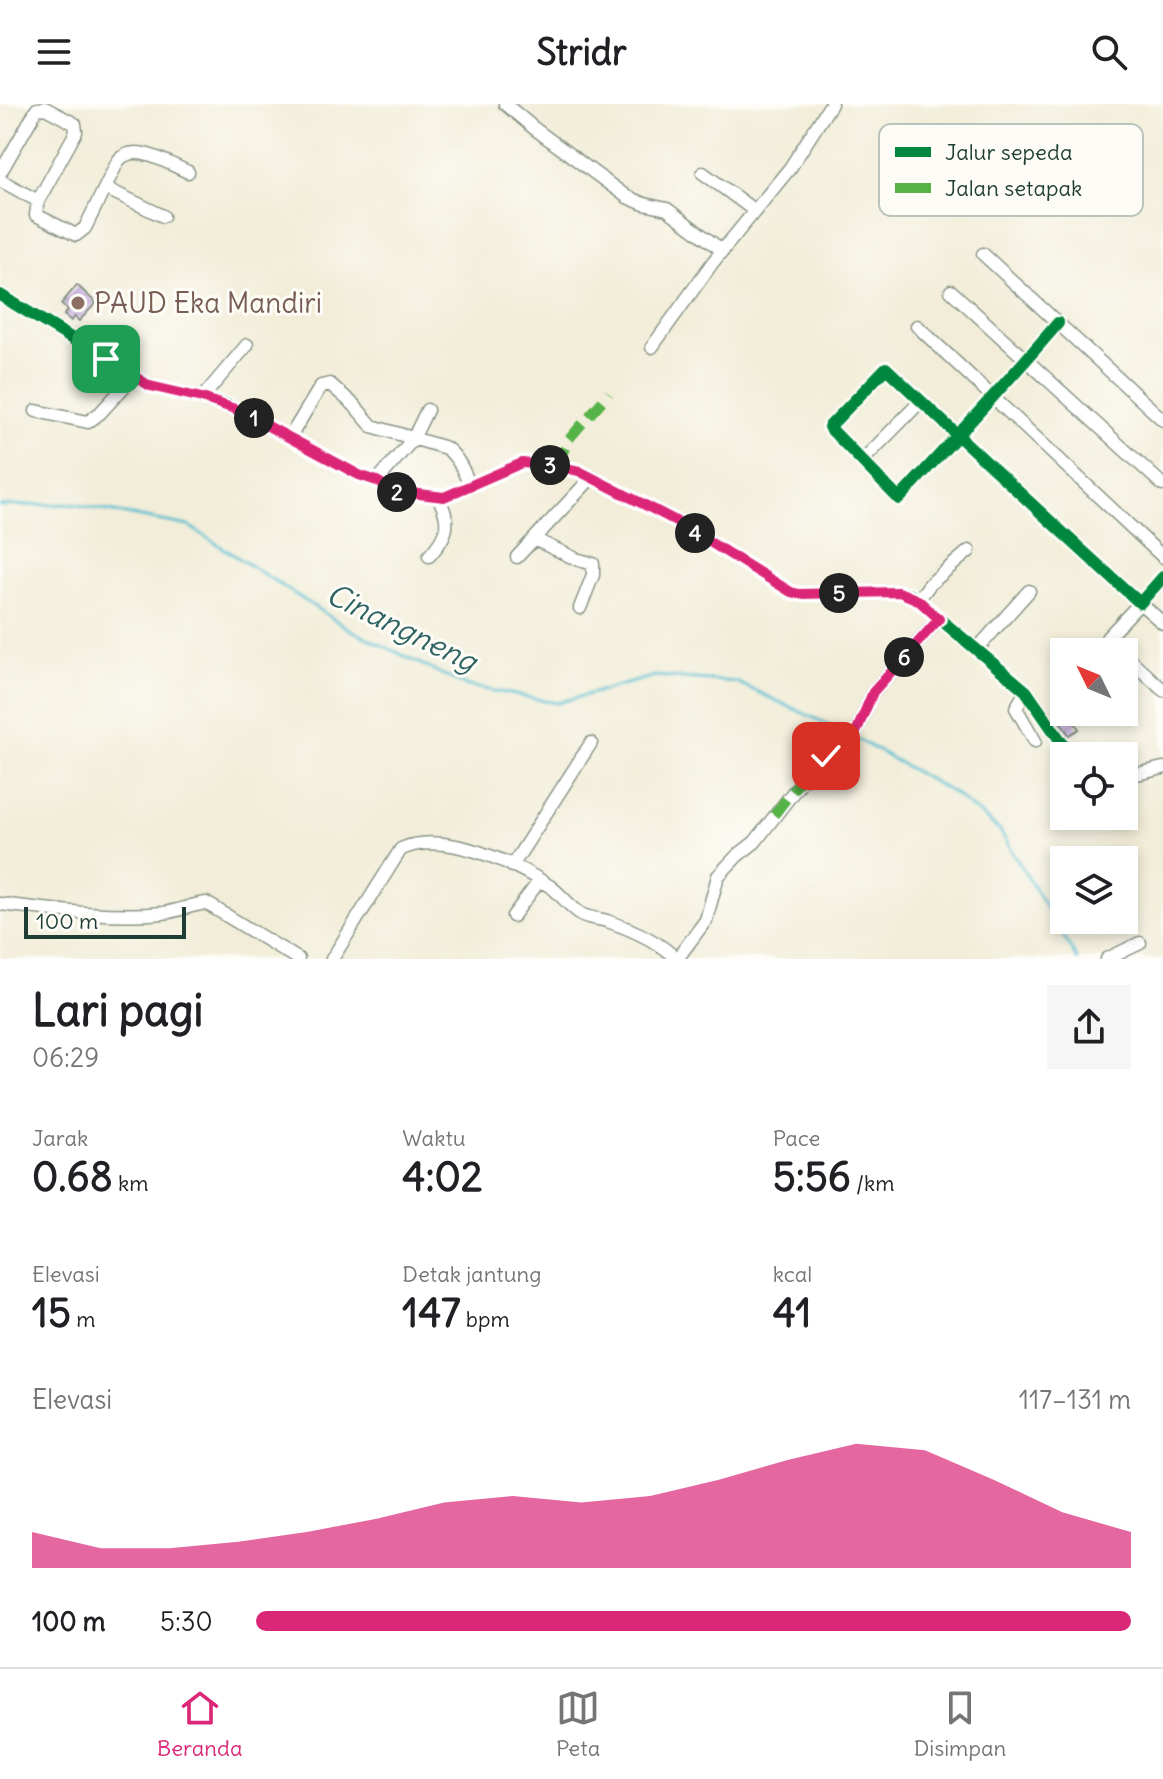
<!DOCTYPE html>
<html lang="id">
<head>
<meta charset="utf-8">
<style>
	:root { --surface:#fff; --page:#f6f6f6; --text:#202124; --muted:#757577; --line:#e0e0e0; --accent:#db2777 }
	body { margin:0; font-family:Delius,sans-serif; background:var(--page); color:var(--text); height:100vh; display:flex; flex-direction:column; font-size:30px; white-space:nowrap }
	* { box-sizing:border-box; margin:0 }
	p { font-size:26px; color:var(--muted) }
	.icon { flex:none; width:44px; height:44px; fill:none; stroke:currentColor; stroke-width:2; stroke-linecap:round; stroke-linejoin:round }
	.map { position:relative; height:855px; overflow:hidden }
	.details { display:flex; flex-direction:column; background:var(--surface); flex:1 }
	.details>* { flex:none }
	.needle { width:52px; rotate:313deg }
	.controls { position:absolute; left:1050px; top:534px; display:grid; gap:16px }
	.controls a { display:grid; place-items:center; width:88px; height:88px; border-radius:0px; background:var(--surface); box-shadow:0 4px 12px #0003; font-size:40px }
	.scale { position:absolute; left:24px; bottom:20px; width:162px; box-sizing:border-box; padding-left:8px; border:4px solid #1f3d34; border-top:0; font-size:22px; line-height:28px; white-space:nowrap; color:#1f3d34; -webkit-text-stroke:6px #fdfcf7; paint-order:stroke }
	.pin { position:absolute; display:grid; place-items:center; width:68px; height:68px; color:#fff; margin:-34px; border-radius:16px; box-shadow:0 4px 12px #0006 }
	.km { position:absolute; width:40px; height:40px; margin:-20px; border-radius:50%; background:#222; color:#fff; font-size:22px; line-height:40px; text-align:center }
	.round { display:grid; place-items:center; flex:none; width:84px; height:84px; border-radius:0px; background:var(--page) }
	.head { display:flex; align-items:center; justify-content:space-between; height:136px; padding:0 32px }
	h1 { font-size:44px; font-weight:800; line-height:60px }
	.metrics { display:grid; grid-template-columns:repeat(3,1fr); gap:12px; height:136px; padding:8px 32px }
	.metrics div { display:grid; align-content:center }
	.metrics b { font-size:40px; font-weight:800 }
	.metrics small { font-size:22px; font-weight:400 }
	.metrics p { font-size:22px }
	.chart { height:224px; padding:16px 32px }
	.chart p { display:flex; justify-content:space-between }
	.chart svg { width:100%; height:144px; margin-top:8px; fill:var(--accent); opacity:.7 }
	ul { padding:0 32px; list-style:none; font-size:26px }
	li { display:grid; grid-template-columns:128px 96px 1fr; align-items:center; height:60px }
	li i { height:20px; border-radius:10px; background:var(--accent) }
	header { display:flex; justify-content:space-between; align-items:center; height:104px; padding:0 32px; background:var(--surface); font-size:36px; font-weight:800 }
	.tab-bar { display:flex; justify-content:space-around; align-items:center; height:112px; border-top:2px solid var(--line); background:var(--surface); font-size:22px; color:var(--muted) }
	.tab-bar a { display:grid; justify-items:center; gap:4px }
	.tab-bar .current { color:var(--accent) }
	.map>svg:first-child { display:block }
</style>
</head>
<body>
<header><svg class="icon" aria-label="menu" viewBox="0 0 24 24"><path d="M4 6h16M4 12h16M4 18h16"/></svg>Stridr<svg class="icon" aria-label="search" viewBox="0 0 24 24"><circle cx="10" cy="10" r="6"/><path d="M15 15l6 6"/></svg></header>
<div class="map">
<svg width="1163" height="855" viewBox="0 0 1163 855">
	<defs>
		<pattern id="building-hatch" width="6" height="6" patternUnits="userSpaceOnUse" patternTransform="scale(2)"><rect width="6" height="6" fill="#c9abe5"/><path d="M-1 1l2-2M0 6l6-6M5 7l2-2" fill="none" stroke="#a38cba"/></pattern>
	</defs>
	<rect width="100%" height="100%" fill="#fdfcf7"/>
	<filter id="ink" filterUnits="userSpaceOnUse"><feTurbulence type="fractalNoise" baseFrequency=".0125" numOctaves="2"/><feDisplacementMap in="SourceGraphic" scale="16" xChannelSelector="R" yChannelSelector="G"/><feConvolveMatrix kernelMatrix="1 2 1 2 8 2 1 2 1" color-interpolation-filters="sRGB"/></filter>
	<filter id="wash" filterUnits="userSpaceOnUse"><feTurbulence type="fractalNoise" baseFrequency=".006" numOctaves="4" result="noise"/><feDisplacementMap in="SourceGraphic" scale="32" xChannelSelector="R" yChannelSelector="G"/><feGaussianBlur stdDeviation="1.8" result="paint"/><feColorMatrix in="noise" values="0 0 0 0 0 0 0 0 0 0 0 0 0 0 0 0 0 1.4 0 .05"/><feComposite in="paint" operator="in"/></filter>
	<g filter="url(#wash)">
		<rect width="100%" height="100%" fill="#f2edd8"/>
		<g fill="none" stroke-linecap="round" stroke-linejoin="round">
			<path stroke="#54bed0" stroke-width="3" d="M0,402L72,400L189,422L349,525L464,581L557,599L655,572L736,578L851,631
				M857,635L955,690L1000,727L1077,855"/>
		</g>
		<g id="blocks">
			<path fill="url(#building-hatch)" d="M77,181L96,199L79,217L75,213L71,217L64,211L68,206L61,200Z
				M1061,608H1080L1084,613L1075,619L1079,625L1069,631L1056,611Z"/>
		</g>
	</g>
	<g filter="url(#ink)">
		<use href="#blocks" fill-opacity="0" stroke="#889586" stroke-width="2"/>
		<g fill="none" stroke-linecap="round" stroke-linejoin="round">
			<defs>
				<path id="minor" d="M505,0L535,25L627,93L644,100L667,105L723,147
					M0,69L37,5L45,4L75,20L76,28L38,97L0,76
					M703,69L755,107
					M105,84L163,112
					M38,97L36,111L76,131L85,124L118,57C134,37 169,60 188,68
					M983,150L1163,316
					M951,187L1163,381
					M0,191L150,282L228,301L359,371L377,377L394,387L444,393L522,359L557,362L579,367L674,416L791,488L799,490L899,488L911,491L1026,587L1071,652
					M1058,219C1007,279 952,337 899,395L829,323L886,264C970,343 1054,422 1140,499L1163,473
					M917,222L1163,453
					M652,243L713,158L790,64L831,0
					M202,294L247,241
					M36,307L88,318L100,309L133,273
					M290,333L321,282L330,280L354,301L372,322L446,344C459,354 464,368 470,382
					M862,357L921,297
					M377,377L413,335L427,306
					M534,435L576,455L593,460V471L580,504
					M429,452C448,431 452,419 438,393
					M517,453L593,372
					M918,496L930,480L969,447
					M977,545L1029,487
					M1122,548L1107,534L1140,499L1163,519
					M1124,550L1163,586
					M1026,587L1016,604L1035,637
					M1124,673L1163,664
					M512,762L591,639
					M0,800C53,806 109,814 163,809C178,807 191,801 206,799L298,855
					M513,812L540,776
					M332,855L401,745C444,726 515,759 551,783C562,791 571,805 583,811C590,814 599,815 607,817C631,825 658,836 676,855
					M677,855L706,816L718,772L737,752L755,738L808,669L826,652L854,633L873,588L939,515
					M1107,855L1140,839"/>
			</defs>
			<use href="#minor" stroke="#889586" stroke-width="15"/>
			<use href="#minor" stroke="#fff" stroke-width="12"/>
			<path stroke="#55b346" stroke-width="10" stroke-dasharray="20 10" stroke-linecap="butt" d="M557,362L569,335L609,289
				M774,711C786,696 797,679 811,666C828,649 853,640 861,617"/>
			<defs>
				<path id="cycleway" d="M0,191L150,282L228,301L359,371L377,377L394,387L444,393L522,359L557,362L579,367L674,416L791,488L799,490L899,488L911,491L1026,587L1071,652
					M1058,219C1007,279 952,337 899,395L829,323L886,264C970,343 1054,422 1140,499L1163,473"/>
			</defs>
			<use href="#cycleway" stroke="#fdfcf7" stroke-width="17"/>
			<use href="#cycleway" stroke="#00873e" stroke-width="12"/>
		</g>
	</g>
	<g fill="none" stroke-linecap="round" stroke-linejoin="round" filter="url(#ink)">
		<defs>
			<path id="route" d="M106,255L150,282L202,294L238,306L359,371L377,377L394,387L444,393L522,359L557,362L579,367L674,416L791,488L799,490L899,488L918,496L939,515L873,588L854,633L826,652"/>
		</defs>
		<use href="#route" stroke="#fff" stroke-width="16"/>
		<use href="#route" stroke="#db2777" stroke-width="10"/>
	</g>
	<circle fill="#8d6e63" stroke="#fdfcf7" stroke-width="3" cx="78" cy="199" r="8"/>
	<g text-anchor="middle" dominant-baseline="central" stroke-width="6" stroke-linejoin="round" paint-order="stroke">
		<g font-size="28" fill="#785e54" stroke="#fdfcf7" text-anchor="start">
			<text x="94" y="199">PAUD Eka Mandiri</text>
		</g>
		<g font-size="30" font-style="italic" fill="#2f6463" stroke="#fdfcf7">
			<text transform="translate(402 523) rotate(26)">Cinangneng</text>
		</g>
	</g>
	<rect x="879" y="20" width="264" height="92" rx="12" fill="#fdfcf7" stroke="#bac3bc" stroke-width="2"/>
	<rect x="895" y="43" width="36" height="10" fill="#00873e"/>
	<rect x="895" y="79" width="36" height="10" fill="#55b346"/>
	<g font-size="22" fill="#1f3d34">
		<text x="945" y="56">Jalur sepeda</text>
		<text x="945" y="92">Jalan setapak</text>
	</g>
</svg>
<div class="controls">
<a><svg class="needle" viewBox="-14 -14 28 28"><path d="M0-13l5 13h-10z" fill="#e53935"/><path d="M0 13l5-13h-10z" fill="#757577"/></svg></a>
<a><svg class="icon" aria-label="locate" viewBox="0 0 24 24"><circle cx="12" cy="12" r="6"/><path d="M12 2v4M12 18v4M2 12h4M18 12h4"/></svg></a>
<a><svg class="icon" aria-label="layers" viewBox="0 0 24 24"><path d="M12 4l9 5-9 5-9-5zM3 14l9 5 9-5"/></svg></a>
</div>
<div class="scale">100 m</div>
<div class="pin" style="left:106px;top:255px;background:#1e9e55"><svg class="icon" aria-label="arrive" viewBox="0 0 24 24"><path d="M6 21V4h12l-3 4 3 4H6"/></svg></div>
<div class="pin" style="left:826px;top:652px;background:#d93025"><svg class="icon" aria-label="check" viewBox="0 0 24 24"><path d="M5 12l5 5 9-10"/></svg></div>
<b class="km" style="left:254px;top:314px">1</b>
<b class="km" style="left:397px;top:388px">2</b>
<b class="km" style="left:550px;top:361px">3</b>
<b class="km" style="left:695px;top:429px">4</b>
<b class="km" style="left:839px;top:489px">5</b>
<b class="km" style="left:904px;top:553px">6</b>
</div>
<section class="details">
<div class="head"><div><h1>Lari pagi</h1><p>06:29</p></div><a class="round"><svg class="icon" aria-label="share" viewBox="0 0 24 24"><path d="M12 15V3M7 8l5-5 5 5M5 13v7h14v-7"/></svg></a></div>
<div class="metrics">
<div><p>Jarak</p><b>0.68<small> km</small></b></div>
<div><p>Waktu</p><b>4:02</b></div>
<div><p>Pace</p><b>5:56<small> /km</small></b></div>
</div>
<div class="metrics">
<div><p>Elevasi</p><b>15<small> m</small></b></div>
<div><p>Detak jantung</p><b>147<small> bpm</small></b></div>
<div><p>kcal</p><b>41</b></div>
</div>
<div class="chart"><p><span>Elevasi</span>117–131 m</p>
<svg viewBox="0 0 160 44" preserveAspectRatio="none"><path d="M0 44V33L10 38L20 38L30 36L40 33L50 29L60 24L70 22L80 24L90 22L100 17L110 11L120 6L130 8L140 17L150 27L160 33V44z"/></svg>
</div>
<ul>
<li><b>100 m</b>5:30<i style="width:100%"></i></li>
</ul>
</section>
<nav class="tab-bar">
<a class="current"><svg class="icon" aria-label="home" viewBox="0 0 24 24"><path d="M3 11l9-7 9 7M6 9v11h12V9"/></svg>Beranda</a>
<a><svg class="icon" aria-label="map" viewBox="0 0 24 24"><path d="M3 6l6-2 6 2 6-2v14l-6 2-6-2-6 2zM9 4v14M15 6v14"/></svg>Peta</a>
<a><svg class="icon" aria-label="saved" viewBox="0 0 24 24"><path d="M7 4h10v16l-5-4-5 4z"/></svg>Disimpan</a>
</nav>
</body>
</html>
